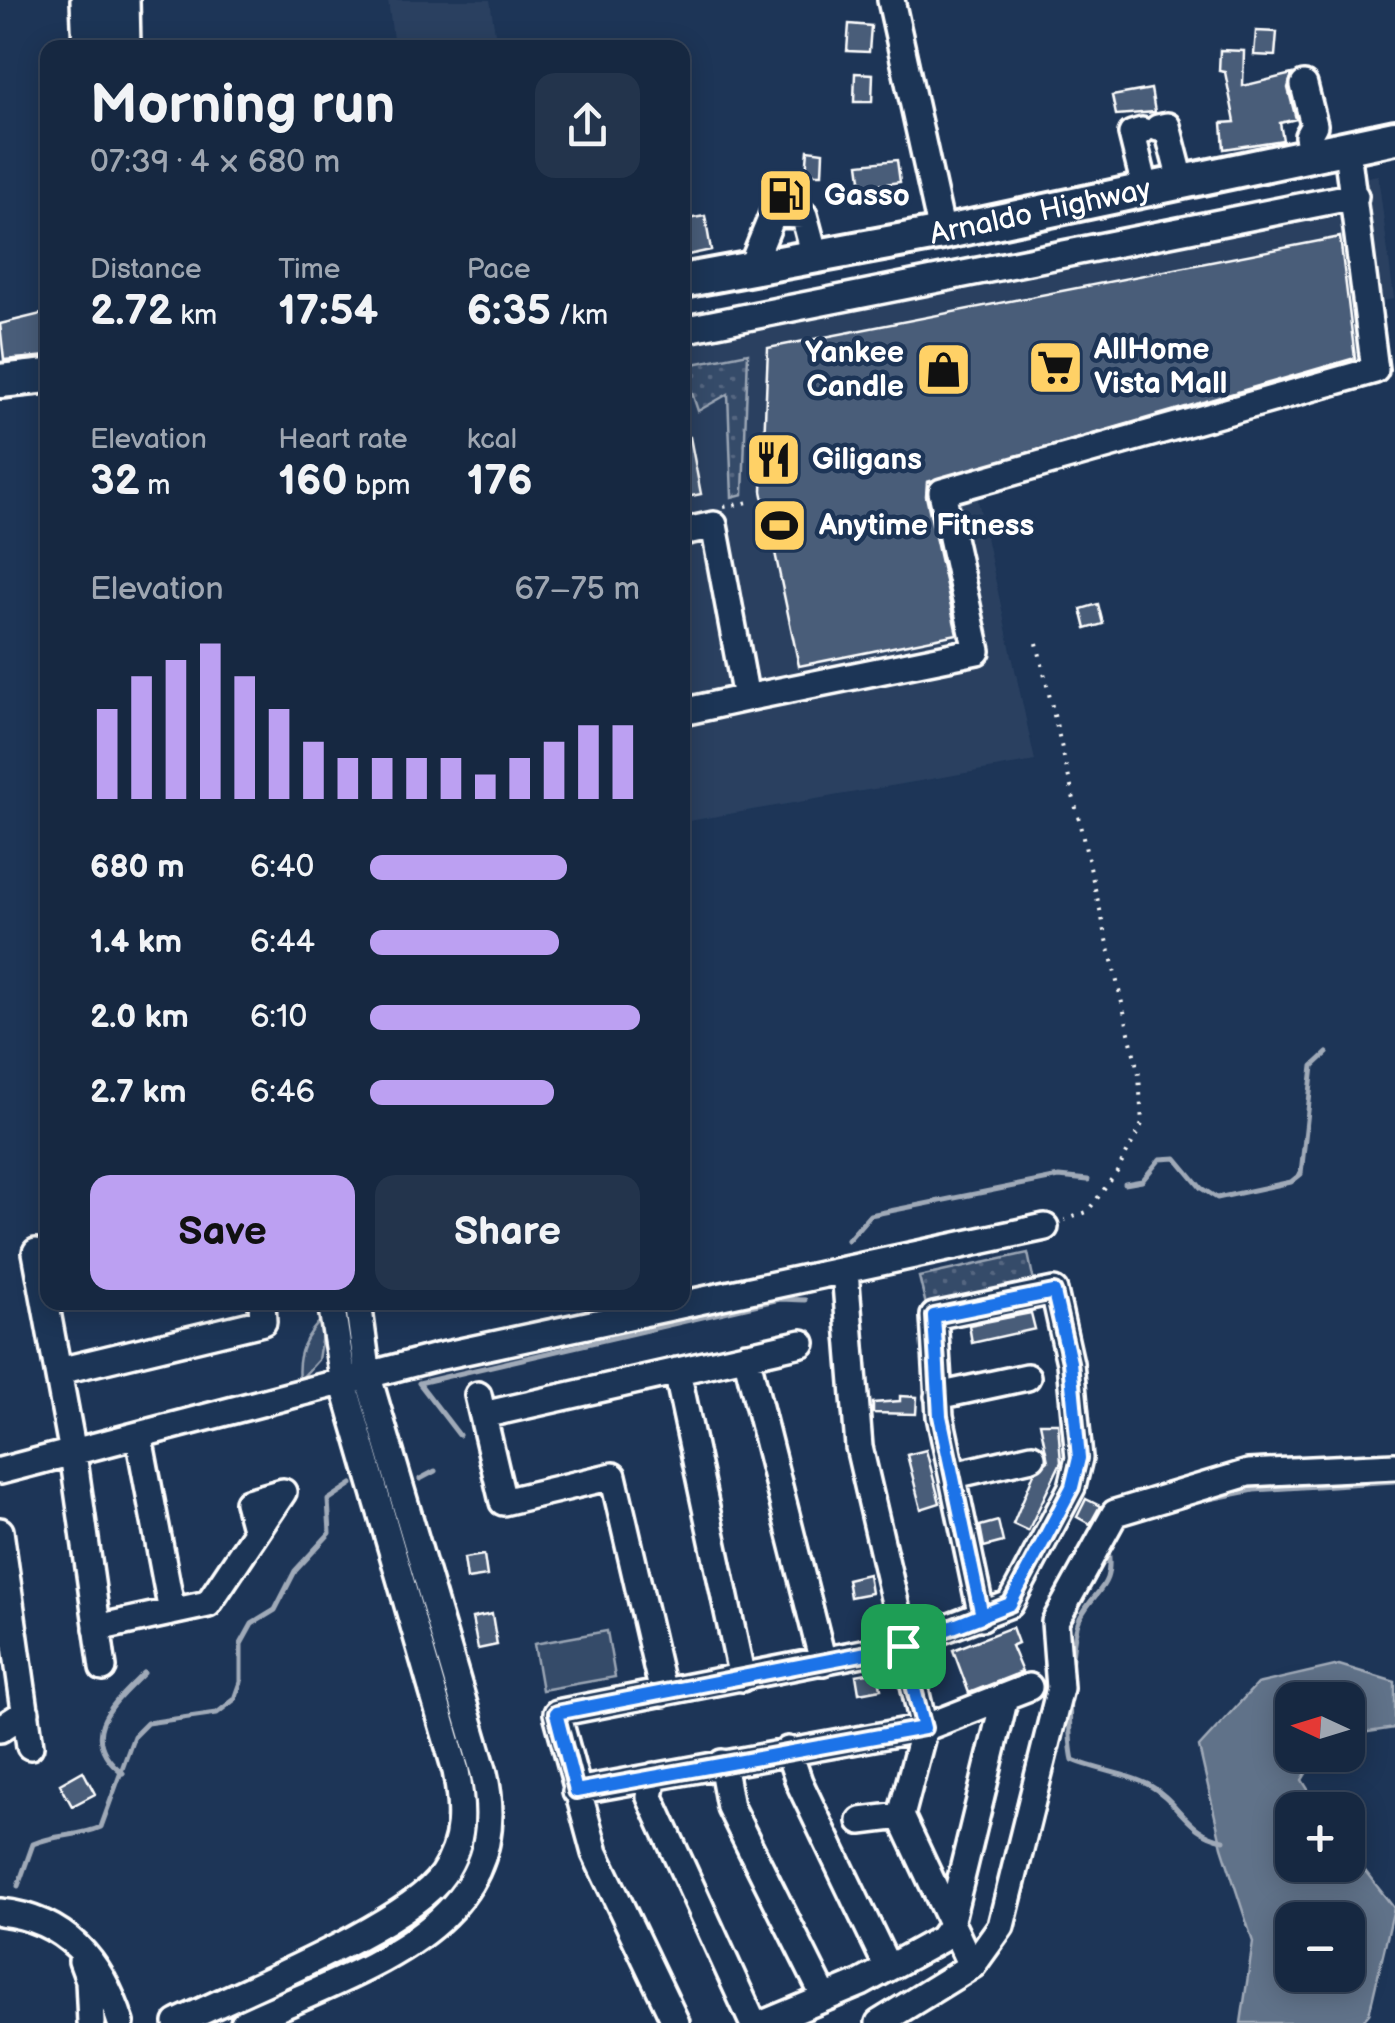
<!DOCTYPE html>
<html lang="en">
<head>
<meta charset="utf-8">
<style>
	:root { --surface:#162841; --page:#23344c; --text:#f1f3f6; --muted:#9ea6b1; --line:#35445a; --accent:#bca0f2 }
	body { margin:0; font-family:"Balsamiq Sans",sans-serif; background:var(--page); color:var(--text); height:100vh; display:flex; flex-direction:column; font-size:38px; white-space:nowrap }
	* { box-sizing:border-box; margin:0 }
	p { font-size:32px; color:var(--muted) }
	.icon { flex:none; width:55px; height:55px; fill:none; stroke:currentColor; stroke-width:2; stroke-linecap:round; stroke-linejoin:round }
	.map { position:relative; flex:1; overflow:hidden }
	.drawer { position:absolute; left:40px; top:40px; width:650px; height:1270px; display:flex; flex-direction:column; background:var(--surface); border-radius:20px; box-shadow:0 5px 25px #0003,0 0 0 2px var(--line) }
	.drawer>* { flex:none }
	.needle { width:65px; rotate:274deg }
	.buttons { position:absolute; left:1275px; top:1682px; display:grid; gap:20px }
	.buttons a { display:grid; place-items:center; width:90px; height:90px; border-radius:20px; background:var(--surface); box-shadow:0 5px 25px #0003,0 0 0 2px var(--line); font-size:50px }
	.pin { position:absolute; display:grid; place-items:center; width:85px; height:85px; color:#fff; margin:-42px; border-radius:20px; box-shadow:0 5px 15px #0006 }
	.round { display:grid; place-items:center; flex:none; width:105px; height:105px; border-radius:20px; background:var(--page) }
	.summary { display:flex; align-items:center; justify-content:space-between; height:170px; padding:0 50px }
	h1 { font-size:55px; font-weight:800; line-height:75px }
	.stats { display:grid; grid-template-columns:repeat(3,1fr); gap:15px; height:170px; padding:10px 50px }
	.stats div { display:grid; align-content:center }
	.stats b { font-size:42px; font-weight:800 }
	.stats small { font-size:28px; font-weight:400 }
	.stats p { font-size:28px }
	.chart { height:280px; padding:20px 50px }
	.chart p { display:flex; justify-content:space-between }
	.chart svg { width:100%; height:180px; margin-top:10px; stroke:var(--accent); stroke-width:6 }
	.button { display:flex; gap:20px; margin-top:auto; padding:20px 50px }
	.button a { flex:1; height:115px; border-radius:20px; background:var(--accent); color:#111; font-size:40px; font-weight:800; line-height:115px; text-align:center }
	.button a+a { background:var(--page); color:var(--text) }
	ul { padding:0 50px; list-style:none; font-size:32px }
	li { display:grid; grid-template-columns:160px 120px 1fr; align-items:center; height:75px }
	li i { height:25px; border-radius:12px; background:var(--accent) }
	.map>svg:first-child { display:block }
</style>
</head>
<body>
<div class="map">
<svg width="1395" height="2023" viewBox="0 0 1395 2023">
	<defs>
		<pattern id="park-dots" width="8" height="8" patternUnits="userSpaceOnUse" patternTransform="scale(2.5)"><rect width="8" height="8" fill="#364b69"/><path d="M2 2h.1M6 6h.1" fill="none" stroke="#546680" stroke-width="1.8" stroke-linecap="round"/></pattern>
	</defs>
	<rect width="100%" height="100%" fill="#1d3557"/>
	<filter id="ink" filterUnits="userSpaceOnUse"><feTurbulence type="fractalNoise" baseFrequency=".01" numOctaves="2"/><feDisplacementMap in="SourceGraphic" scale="20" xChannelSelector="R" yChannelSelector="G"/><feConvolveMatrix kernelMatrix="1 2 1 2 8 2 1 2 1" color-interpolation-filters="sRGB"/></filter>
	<g filter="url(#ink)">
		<path fill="#2a4161" d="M388,0H490L497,47H394Z
			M1378,175L1394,299L1379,301L1385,378L977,496L1035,761L683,822V313Z"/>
		<path fill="#364b69" stroke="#9aa5b4" stroke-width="2.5" d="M325,1316L318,1360L299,1381C296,1353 305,1336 325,1316Z
			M607,1631L615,1677L542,1690L534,1644Z"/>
		<path fill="url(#park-dots)" stroke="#9aa5b4" stroke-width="2.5" d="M748,353L743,494L732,497L728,394L698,411L683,366Z
			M1028,1253L1034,1282L926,1305L919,1277Z"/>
		<path fill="#617289" stroke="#a0aab8" stroke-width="2.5" fill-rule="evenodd" d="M1339,1665L1395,1682V1728L1348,1735V1700H1292V1755H1317L1302,1780L1321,1810H1292V1865H1348V1849L1394,1908L1369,2014L1361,2023H1241L1253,1942L1222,1847L1199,1747L1257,1684ZM1292,1920H1348V1975H1292Z"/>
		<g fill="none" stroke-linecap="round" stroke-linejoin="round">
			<path stroke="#a0aab8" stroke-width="5" d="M1125,1184L1142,1181L1160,1159L1176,1158L1201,1188L1217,1198L1291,1182L1301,1174L1313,1066L1327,1053
				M848,1240L870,1215L1059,1177L1088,1180
				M459,1435L419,1383L780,1299L805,1300
				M420,1479L435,1471
				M1195,1502L1254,1490L1395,1481
				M1108,1548C1114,1590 1096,1587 1080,1618C1069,1641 1067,1735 1073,1760C1096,1770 1129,1774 1149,1785C1179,1801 1187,1834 1224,1840
				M123,1773C74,1735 115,1702 144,1673
				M18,1886L33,1844C56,1834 78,1837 101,1827L134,1736L147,1723L217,1713L235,1699L241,1682V1644L252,1624L275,1610L295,1571L330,1533L328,1500L352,1484"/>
		</g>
		<path fill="#4a5d79" stroke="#fff" stroke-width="2.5" d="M849,24L871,26L869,52L847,51Z
			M1256,31L1277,32L1275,56L1254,55Z
			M1220,50L1244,51L1243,86L1292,74L1288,88L1296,119L1280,123L1283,140L1224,149L1222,123L1235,122L1225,72L1219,71Z
			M855,73L873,74L872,102H854Z
			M1151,89L1155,112L1116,115L1112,96Z
			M808,150L823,152L822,174H806Z
			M897,160L900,182L862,187L859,164Z
			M705,216L711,250L688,255L682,220Z
			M1340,237L1355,358L927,482L926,496L957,634L799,666L762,491L768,348Z
			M45,313L48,356L4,360L0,324Z
			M682,437H690L701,494L682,498Z
			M1098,604L1103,624L1086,629L1081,609Z
			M1031,1313L1035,1329L972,1343L969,1325Z
			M900,1396L917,1397L916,1414L873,1413V1403L900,1401Z
			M1040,1423H1058L1061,1462L1028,1531L1013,1524L1034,1473L1048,1461Z
			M926,1450L940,1503L921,1509L907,1455Z
			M1086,1499L1100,1506L1090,1524L1077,1517Z
			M998,1521L1003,1542L984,1547L980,1526Z
			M484,1555L487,1576L467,1579L464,1558Z
			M868,1574L871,1593L850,1597L847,1579Z
			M492,1614L497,1645L478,1649L472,1618Z
			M1012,1627L1018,1643L1011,1646L1022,1672L969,1693L953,1650Z
			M878,1671L881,1689L859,1693L856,1675Z
			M83,1771L95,1794L72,1806L60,1784Z"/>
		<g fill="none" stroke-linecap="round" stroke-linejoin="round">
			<defs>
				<path id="minor" d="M84,0L86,48
					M105,0L106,48
					M126,0L127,48
					M891,0L942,233
					M1304,85L1314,125L1308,136L1312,157
					M1158,128L1167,126L1182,184
					M1142,131L1132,134L1146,191
					M751,268L773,214L804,215L815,256
					M682,330L1355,196
					M682,532L714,525L746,698L977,651L942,492L1375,370L1347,150
					M682,712L746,698
					M36,1252L73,1453L103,1668
					M845,1271L859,1447L924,1728L901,1816L967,1957
					M746,1355L823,1662
					M59,1371L263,1322L262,1302
					M677,1371L742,1678
					M478,1395L503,1502L613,1476L663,1693
					M938,1396L1027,1377
					M483,1415L802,1343
					M139,1437L172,1612
					M0,1471L437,1357L1045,1227
					M954,1475L1032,1457
					M0,1531L30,1746
					M97,1628L208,1604L283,1492L248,1502L256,1532
					M0,1729L26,1712
					M788,1750L799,1782L888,1968
					M722,1763L730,1807L825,1998
					M654,1776L650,1797L753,2023
					M576,1791L924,1728L1029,1687
					M861,1821L901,1816
					M0,1912C66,1919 101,1961 121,2023
					M82,1961L89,1980L91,2023
					M177,2023C238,1993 410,1924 443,1874C465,1842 463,1808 456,1771L344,1385L331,1302
					M244,2023C354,1971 520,1928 484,1773L368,1377L358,1302
					M676,2023L595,1853L557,1713L903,1645L1010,1604L1072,1487L1079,1458L1070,1363L1054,1291L934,1316L940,1416L982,1617
					M765,2023L861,1983L941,1939L949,1928L1005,1697
					M879,2023L973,1965L1001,1926L1060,1688L1055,1622L1115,1513L1248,1473L1395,1466"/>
				<g id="major">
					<path id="s1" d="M682,281L942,233L1395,137"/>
					<path d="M0,381L48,376"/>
				</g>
			</defs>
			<use href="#minor" stroke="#fff" stroke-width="32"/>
			<use href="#major" stroke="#fff" stroke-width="40"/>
			<path stroke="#fff" stroke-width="4" stroke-dasharray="2.5 8" stroke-linecap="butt" d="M724,507L749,502
				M1037,643L1139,1075L1142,1124L1117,1172L1087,1212L1065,1220"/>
			<use href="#minor" stroke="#1d3557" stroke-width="25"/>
			<use href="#major" stroke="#1d3557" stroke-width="32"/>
		</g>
	</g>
	<g fill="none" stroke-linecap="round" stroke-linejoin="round" filter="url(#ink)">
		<defs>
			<path id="route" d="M903,1646L556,1713L576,1791L924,1728L903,1646L1010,1604L1072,1487L1079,1458L1070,1362L1054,1292L934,1316L940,1416L982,1616L903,1646"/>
		</defs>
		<use href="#route" stroke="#fff" stroke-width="20"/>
		<use href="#route" stroke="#1a73e8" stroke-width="12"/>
	</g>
	<defs>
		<symbol id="fuel-square" viewBox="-11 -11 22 22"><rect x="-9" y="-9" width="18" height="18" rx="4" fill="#ffd166" stroke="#1d3557"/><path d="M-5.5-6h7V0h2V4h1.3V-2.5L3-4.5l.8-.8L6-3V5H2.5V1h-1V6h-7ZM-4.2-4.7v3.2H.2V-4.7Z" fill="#111"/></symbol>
		<symbol id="supermarket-square" viewBox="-11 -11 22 22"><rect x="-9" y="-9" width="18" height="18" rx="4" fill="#ffd166" stroke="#1d3557"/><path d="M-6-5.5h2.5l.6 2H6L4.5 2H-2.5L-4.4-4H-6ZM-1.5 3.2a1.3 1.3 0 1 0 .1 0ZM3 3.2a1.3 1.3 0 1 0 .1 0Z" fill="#111"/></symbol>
		<symbol id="shop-square" viewBox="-11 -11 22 22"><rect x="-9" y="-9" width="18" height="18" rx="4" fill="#ffd166" stroke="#1d3557"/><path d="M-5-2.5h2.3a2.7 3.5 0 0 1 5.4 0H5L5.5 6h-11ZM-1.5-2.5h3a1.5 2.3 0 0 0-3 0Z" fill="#111"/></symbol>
		<symbol id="restaurant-square" viewBox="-11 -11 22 22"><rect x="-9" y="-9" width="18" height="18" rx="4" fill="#ffd166" stroke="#1d3557"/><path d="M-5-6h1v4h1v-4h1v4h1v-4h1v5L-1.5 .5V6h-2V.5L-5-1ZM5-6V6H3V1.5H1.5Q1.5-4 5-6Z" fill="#111"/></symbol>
		<symbol id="stadium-square" viewBox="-11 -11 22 22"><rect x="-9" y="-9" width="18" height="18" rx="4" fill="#ffd166" stroke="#1d3557"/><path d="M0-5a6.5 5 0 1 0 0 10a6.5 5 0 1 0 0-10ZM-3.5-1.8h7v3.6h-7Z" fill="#111"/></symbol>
	</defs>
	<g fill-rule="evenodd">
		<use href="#fuel-square" x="754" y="164" width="63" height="63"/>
		<use href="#supermarket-square" x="1024" y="336" width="63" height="63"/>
		<use href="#shop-square" x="912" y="338" width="63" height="63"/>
		<use href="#restaurant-square" x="742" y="428" width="63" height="63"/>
		<use href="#stadium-square" x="748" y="494" width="63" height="63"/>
	</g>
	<g text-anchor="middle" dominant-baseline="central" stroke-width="9" stroke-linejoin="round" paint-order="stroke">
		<g font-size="30" font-weight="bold" fill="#fff" stroke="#1d3557" text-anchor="start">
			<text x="824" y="196">Gasso</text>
			<text x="1094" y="350">AllHome<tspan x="1094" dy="34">Vista Mall</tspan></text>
			<text x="904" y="353" text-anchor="end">Yankee<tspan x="904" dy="34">Candle</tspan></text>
			<text x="812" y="460">Giligans</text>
			<text x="819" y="526">Anytime Fitness</text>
		</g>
		<g font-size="30" fill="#fff" stroke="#1d3557">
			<text stroke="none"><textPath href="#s1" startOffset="365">Arnaldo Highway</textPath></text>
		</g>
	</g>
</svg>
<div class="buttons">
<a><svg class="needle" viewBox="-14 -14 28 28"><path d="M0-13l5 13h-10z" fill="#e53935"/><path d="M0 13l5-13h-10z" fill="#9ea6b1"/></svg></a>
<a>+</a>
<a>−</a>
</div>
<div class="pin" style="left:903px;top:1646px;background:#1e9e55"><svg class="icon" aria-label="arrive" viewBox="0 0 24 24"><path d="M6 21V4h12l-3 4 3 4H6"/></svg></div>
<section class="drawer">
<div class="summary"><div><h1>Morning run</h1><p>07:39 · 4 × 680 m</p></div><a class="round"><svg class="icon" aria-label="share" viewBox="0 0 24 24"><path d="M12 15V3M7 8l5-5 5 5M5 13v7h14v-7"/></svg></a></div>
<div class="stats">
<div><p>Distance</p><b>2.72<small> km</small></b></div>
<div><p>Time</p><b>17:54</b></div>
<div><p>Pace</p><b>6:35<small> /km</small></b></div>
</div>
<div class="stats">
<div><p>Elevation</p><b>32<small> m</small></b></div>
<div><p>Heart rate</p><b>160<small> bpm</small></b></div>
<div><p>kcal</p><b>176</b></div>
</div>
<div class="chart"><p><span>Elevation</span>67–75 m</p>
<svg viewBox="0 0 160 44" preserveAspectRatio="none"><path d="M5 44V22M15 44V14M25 44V10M35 44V6M45 44V14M55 44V22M65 44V30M75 44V34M85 44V34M95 44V34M105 44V34M115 44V38M125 44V34M135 44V30M145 44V26M155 44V26"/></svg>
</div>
<ul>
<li><b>680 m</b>6:40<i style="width:73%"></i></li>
<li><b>1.4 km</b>6:44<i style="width:70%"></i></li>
<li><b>2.0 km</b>6:10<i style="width:100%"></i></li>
<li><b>2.7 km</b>6:46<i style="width:68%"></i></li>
</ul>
<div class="button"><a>Save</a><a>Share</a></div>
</section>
</div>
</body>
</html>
